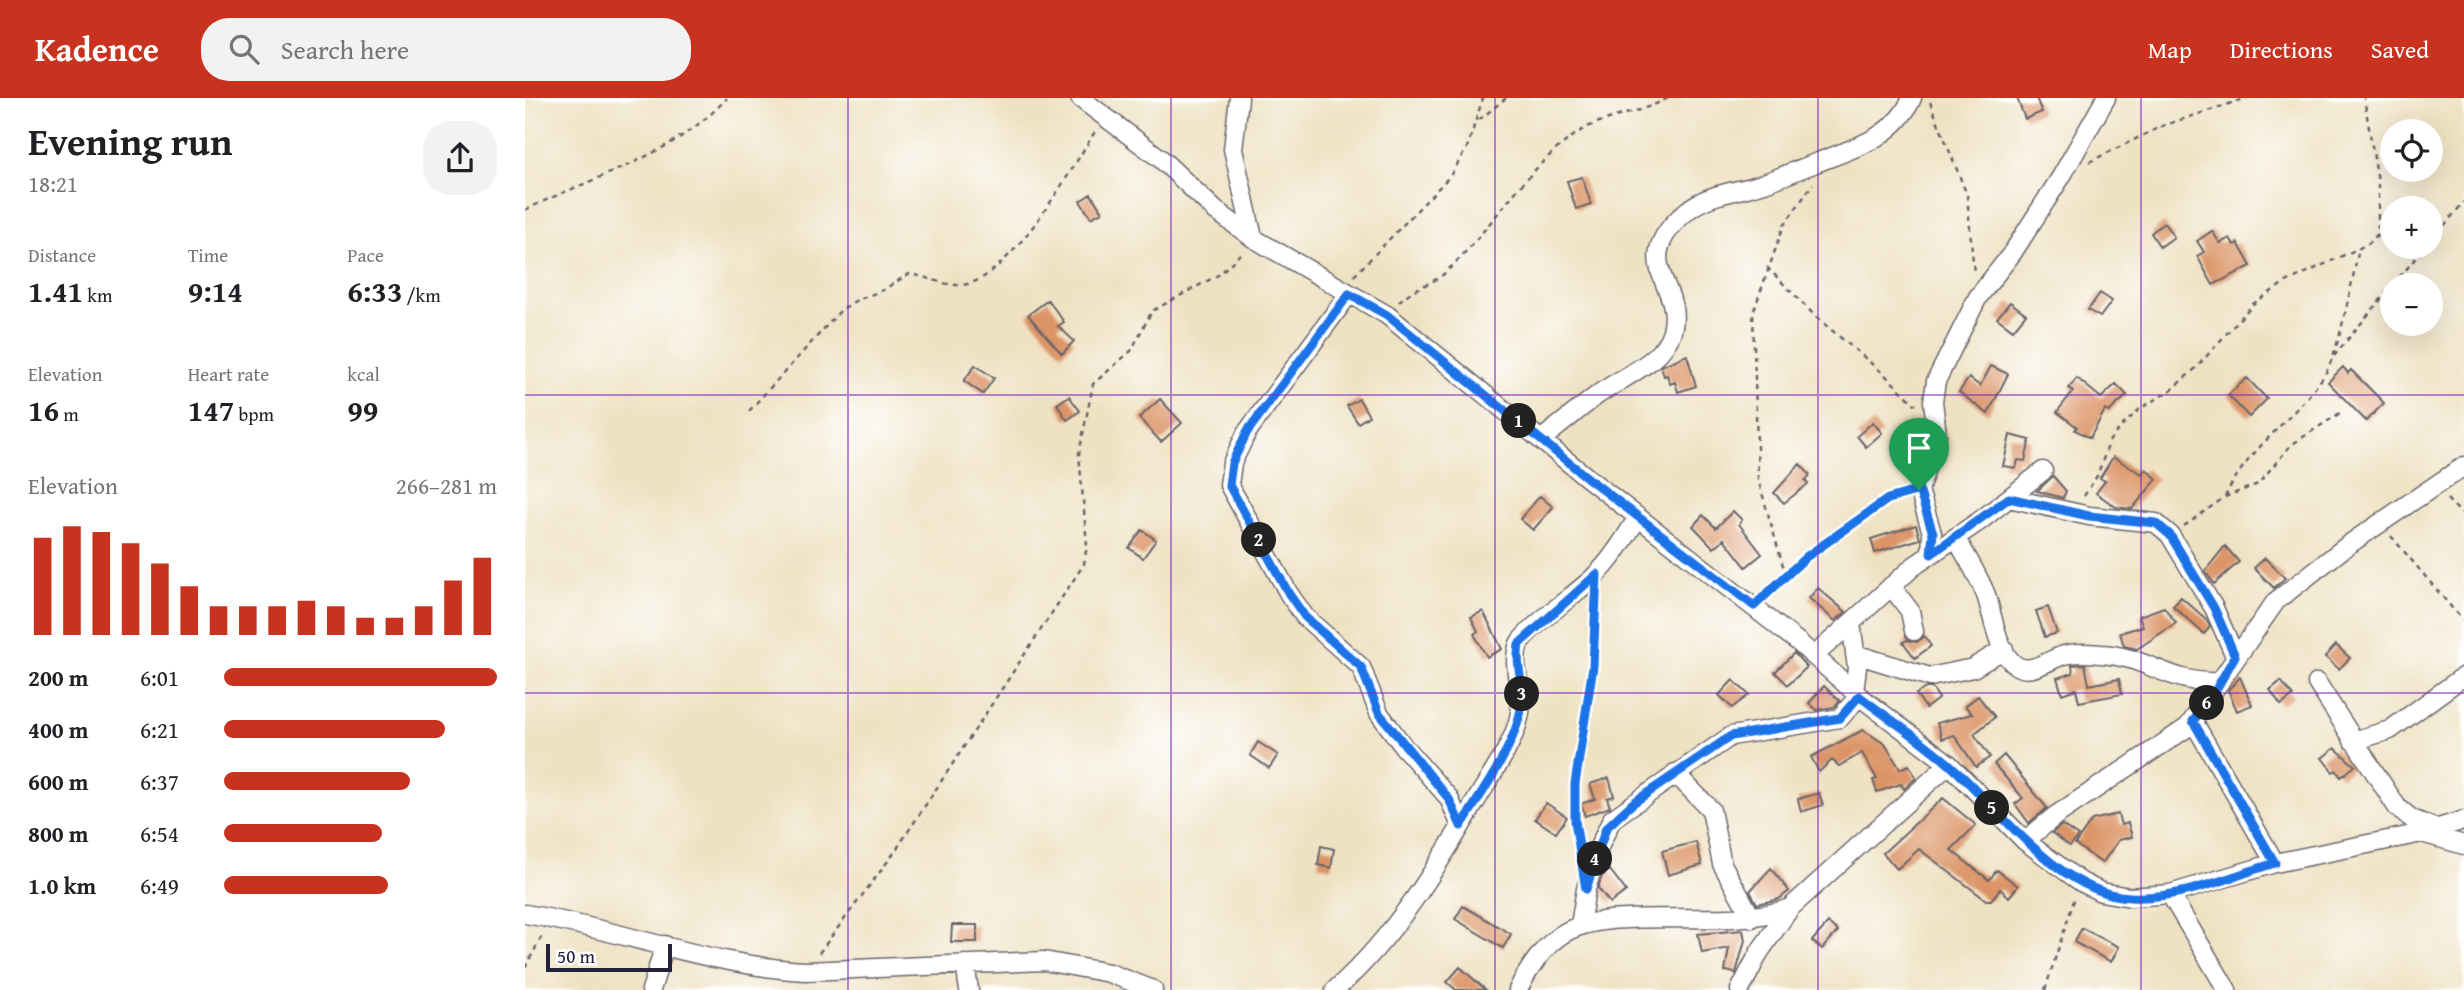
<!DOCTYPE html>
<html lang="en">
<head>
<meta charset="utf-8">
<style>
	:root { --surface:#fff; --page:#f2f2f2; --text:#202124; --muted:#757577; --accent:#c8321e }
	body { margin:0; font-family:"Gentium Book Plus",serif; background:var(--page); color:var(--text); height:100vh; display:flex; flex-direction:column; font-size:26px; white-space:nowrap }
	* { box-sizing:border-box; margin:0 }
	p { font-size:23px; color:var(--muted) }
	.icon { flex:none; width:38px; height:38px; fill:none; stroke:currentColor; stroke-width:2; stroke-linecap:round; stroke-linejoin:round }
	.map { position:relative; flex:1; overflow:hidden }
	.sheet { display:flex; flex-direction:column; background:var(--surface); width:525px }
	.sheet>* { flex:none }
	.fabs { position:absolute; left:1855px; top:21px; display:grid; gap:14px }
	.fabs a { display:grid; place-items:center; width:63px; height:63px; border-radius:50%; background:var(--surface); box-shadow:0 7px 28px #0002; font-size:35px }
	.scale { position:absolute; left:21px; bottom:18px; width:126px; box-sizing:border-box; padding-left:7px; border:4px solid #22223b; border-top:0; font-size:19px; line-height:24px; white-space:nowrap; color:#22223b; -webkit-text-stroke:5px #fff; paint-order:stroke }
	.pin { position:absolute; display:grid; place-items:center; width:60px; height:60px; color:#fff; margin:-72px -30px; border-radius:50% 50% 50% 0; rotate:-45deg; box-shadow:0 0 7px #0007 }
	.pin .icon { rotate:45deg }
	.km { position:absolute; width:35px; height:35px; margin:-18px; border-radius:50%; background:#222; color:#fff; font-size:19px; line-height:35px; text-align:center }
	.round { display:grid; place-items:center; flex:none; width:74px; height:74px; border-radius:28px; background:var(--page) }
	.summary { display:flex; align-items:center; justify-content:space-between; height:119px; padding:0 28px }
	h1 { font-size:38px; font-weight:600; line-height:52px }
	.figures { display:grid; grid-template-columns:repeat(3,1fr); gap:10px; height:119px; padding:7px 28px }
	.figures div { display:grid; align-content:center }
	.figures b { font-size:30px; font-weight:600 }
	.figures small { font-size:19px; font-weight:400 }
	.figures p { font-size:19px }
	.chart { height:196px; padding:14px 28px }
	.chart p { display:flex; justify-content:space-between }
	.chart svg { width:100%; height:126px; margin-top:7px; stroke:var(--accent); stroke-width:6 }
	ul { padding:0 28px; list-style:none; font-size:23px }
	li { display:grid; grid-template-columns:112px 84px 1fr; align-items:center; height:52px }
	li i { height:18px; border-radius:9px; background:var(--accent) }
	header { display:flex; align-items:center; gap:42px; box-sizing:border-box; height:98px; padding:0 35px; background:var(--accent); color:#fff }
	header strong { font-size:33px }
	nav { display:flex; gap:38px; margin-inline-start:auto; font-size:24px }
	.search { width:490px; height:63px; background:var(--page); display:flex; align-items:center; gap:18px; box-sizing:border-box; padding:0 24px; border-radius:28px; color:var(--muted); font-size:26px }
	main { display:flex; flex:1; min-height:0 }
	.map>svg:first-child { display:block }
</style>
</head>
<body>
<header>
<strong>Kadence</strong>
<div class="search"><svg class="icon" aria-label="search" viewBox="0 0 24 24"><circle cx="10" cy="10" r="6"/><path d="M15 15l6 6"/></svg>Search here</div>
<nav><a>Map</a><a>Directions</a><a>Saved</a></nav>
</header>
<main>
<section class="sheet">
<div class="summary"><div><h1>Evening run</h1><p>18:21</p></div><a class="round"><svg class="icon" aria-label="share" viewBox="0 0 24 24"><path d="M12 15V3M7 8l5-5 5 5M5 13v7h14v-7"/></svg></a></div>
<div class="figures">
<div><p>Distance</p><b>1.41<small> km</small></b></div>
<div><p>Time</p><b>9:14</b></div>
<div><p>Pace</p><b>6:33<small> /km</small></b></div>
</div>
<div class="figures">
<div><p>Elevation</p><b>16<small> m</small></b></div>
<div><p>Heart rate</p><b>147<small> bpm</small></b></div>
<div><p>kcal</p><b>99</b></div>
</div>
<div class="chart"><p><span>Elevation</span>266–281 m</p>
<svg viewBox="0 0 160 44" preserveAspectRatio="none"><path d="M5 44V10M15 44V6M25 44V8M35 44V12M45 44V19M55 44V27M65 44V34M75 44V34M85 44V34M95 44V32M105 44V34M115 44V38M125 44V38M135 44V34M145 44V25M155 44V17"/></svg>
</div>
<ul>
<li><b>200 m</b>6:01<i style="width:100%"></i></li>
<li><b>400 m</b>6:21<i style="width:81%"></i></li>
<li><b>600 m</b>6:37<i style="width:68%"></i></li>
<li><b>800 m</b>6:54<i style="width:58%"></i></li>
<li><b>1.0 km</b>6:49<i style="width:60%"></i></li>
</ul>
</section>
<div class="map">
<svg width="1939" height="892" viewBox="0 0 1939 892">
	<rect width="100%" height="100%" fill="#fff"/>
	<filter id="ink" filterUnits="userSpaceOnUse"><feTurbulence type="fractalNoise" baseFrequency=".0143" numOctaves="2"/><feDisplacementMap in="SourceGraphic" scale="14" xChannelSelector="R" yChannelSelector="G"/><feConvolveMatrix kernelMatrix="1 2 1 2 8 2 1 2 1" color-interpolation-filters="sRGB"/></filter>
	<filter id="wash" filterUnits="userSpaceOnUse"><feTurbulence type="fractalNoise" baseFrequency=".00686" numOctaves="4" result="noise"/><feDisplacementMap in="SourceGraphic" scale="28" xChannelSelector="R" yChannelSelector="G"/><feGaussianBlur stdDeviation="1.57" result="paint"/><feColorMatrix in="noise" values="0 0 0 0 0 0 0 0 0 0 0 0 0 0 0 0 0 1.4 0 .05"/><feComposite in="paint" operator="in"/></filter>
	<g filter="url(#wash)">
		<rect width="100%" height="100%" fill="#efe2c3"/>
		<g id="blocks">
			<path fill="#dc9466" d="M1492,0H1511L1517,14L1500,21Z
				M1057,79L1066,106L1051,111L1042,83Z
				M566,96L577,114L566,120L555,103Z
				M1639,125L1649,139L1635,149L1626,135Z
				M1687,133L1695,145L1705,140L1709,147L1713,145L1726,168L1688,187L1672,158L1679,154L1672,143Z
				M1575,195L1587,203L1575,219L1563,212Z
				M523,202L539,224L533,228L549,243L537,256L503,217Z
				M1485,204L1501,216L1488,232L1472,220Z
				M1162,257L1171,288L1153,294L1150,284L1145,286L1142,277L1139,278L1136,268Z
				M450,267L469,280L458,296L439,283Z
				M1466,268L1483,276L1463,316L1434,294L1444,280L1455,288Z
				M1818,269L1823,275L1826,272L1859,305L1841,323L1803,284Z
				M1552,280L1576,300L1591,286L1602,297L1584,314L1580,312L1565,340L1550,332L1552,329L1532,314L1548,293L1544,290Z
				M1722,280L1742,301L1724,319L1703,297Z
				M544,298L555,313L542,322L532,306Z
				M635,301L657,325L636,344L614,320Z
				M834,301L844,318L833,325L822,308Z
				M1348,324L1357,335L1341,349L1332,338Z
				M1485,337L1505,342L1500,363L1493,362L1491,370L1478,368Z
				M1588,359L1617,376L1621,371L1632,381L1607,411L1591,409L1571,395L1580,383L1575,380Z
				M1275,366L1285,377L1280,383L1283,386L1259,405L1249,395Z
				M1528,378L1541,393L1538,400L1512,393Z
				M1015,398L1028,409L1008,432L995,421Z
				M1208,413L1217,422L1214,426L1237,456L1221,469L1199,441L1189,450L1168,428L1178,417L1191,430Z
				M1391,427L1395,441L1350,455L1346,441Z
				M617,432L631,442L618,460L604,450Z
				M1700,448L1714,464L1689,486L1680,473Z
				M1740,460L1760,480L1749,490L1729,470Z
				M1293,490L1321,514L1310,523L1284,500Z
				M1656,499L1681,521L1685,529L1679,536L1648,508Z
				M1523,509L1532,535L1520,539L1511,513Z
				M1639,509L1651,525L1612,551L1599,548L1595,535L1618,528L1614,518Z
				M958,513L977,551L962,559L949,536L953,533L946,519Z
				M1399,538L1406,548L1390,560L1378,544L1382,542L1392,544Z
				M1811,547L1825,560L1814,571L1800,559Z
				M1269,555L1282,569L1263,587L1250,574Z
				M1560,566L1564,587L1594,581L1597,596L1554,604L1551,591L1537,596L1532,580L1548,575L1547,567Z
				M1715,579L1727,607L1712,613L1703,592Z
				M1208,582L1224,597L1207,610L1194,597Z
				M1756,583L1768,598L1756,607L1745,592Z
				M1299,588L1315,603L1309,609L1292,612L1284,605Z
				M1401,590H1407L1414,600L1401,610L1391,596Z
				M1453,598L1470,619L1449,636L1465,659L1451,669L1429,637L1417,641L1412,625L1447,616L1440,608Z
				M1338,632L1360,646L1375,671L1384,667L1391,680L1379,691L1376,686L1352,694L1348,682L1352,681L1337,655L1314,668L1307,662L1294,674L1286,659Z
				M733,644L753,657L744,670L725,657Z
				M1810,650L1830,668L1816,679L1811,672L1808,674L1797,660Z
				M1479,657L1522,710L1504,725L1490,706L1498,700L1469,666Z
				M1084,680L1089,698L1082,700L1085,709L1060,718L1056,706L1070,701L1065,686Z
				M1294,695L1298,707L1276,714L1273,701Z
				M1418,700L1451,727L1426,752L1464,782L1472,772L1493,788L1484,799L1475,791L1466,802H1461L1394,751L1372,771L1358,755Z
				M1021,705L1042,719L1031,735L1010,721Z
				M1593,716L1596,727L1603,725L1607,739L1594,742L1577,765L1550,746L1567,722Z
				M1537,727L1553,738L1545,748L1527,735Z
				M1171,744L1177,767L1143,777L1137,753Z
				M796,748L809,751L806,770L793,767Z
				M1246,770L1264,793L1254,801L1232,806L1225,793Z
				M1085,772L1101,793L1085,805L1073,790L1077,778Z
				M938,808L986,836L978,850L930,821Z
				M1303,825L1313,833L1297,851L1287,843Z
				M427,827H452V844H426Z
				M1557,830L1594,849L1586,864L1549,844Z
				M1218,832L1220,842L1211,875L1200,873L1204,850L1177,855L1173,836Z
				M935,869L961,892H931L922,884Z"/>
		</g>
	</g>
	<g filter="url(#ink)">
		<use href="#blocks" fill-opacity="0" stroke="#6a656b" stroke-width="2"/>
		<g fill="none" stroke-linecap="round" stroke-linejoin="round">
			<defs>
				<path id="street" d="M555,0L636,61L690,112L728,140L862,217L1064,381L1272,543L1334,598L1424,666L1500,743L1556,784L1576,794L1605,799L1645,796L1750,765L1897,735L1939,722
					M714,0L708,51L728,140
					M824,196L722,334L707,365L704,387L764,496L780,519L836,569L854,615L878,648L924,700L936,728
					M1017,341C1035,327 1053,312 1071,298C1096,279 1138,265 1147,233C1160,185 1099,166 1163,112C1183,96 1210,94 1233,87C1252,81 1270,73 1288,66C1326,51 1369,41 1387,0
					M1484,400L1564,418L1631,425L1645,437L1689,510L1710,558
					M1431,440C1441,458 1453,477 1461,497C1468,517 1472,552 1489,566C1506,580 1526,558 1544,556C1554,554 1566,555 1576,556C1622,558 1645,587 1695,584
					M1406,456L1407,435L1394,392L1412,337L1408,303L1411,283L1453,199L1488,154L1536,79L1581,0
					M1366,488L1385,513L1389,533
					M1326,525L1332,569L1329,594
					M1330,556L1405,579L1448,570L1479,551
					M1289,558L1389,468L1456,422L1518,373
					M1792,585L1872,709L1887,721L1912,731
					M1668,623L1750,765
					M1828,643L1865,632L1939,578
					M1150,675L1186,712L1197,766L1227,820
					M1897,735L1939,747
					M1500,743L1530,718L1663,629L1751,503L1823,447L1939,368
					M1645,796L1702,892
					M0,816C94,831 185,868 281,873L519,863L584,875L628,892
					M1055,827L1061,791L1074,749L1087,721L1206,638L1315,620L1334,598
					M440,866L444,892
					M126,892L140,847
					M810,892C871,838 914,766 955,696C969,673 988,646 994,620C1000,596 985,569 994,546C1000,532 1055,493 1069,479C1087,462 1100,440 1113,419
					M993,892C1002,873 1018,849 1036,837C1084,804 1201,834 1265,810L1424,666
					M1215,892L1235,853L1265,810"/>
			</defs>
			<use href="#street" stroke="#6a656b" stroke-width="21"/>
			<path stroke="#6a656b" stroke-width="2.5" stroke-dasharray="5 5" stroke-linecap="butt" d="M1405,4L1442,97L1449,175
				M954,22L981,0
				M1564,64L1637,28L1722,0
				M0,112C69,78 148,59 202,0
				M1906,143L1939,104
				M1242,169L1291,219L1359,276L1391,307
				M829,178L925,78L942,50L958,0
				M1868,187L1900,149
				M874,204C887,189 908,187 922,173C968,129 1000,70 1054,34C1078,18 1115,16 1143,0
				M1809,258L1867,188
				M224,313L316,212L330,203L358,192L384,176C401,178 419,188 436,187C483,185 547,70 571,32
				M1559,398L1572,378L1585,342L1594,331L1616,310L1646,292L1671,270L1728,206L1759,185L1843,146L1853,136V84L1839,0
				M1700,399C1721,352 1768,322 1798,279C1814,257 1827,181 1834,151
				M1922,401L1939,418
				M1659,428L1700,399L1733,386L1766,347L1818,313
				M1866,438L1939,524
				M1261,478L1233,381L1228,215L1259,127L1288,86
				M1240,498L1281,459L1363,401L1378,397
				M1053,755L1050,686L1068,568L1071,501
				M294,855L369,755L559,466L562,447L554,356L568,286L606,253L627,213L695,176L717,154
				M0,870L18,836
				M1520,892L1550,799"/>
			<use href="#street" stroke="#fff" stroke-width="18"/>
		</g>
	</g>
	<g fill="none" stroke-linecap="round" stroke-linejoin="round" filter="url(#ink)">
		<defs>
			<path id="route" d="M824,196L862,217L1064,381L1229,508L1281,459L1363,401L1394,392L1408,435L1406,456L1484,400L1564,418L1631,425L1645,437L1689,510L1710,558L1685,602L1668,623L1750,765C1704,779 1654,802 1605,799C1534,796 1473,709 1424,666C1396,641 1364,621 1334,598L1315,620L1206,638L1108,705L1081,730L1061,791L1050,723V686L1068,568L1072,476L994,546C990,565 998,582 997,600C996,641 957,694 936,728L924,701L854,615L836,569L780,519L764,496L704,387L707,365L722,334Z"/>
		</defs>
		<use href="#route" stroke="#fff" stroke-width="14"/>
		<use href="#route" stroke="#1a73e8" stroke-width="9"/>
	</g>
	<path fill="none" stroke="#7b2cbf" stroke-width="2" stroke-opacity="0.55" d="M323,0V892M646,0V892M970,0V892M1293,0V892M1616,0V892M0,297H1939M0,595H1939"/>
</svg>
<div class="fabs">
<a><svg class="icon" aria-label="locate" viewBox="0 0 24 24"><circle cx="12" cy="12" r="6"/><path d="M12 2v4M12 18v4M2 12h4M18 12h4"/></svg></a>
<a>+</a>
<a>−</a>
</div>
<div class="scale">50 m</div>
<div class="pin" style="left:1394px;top:392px;background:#1e9e55"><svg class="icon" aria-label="arrive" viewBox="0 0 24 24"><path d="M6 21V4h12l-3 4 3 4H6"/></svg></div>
<b class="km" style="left:994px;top:323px">1</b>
<b class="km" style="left:734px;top:442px">2</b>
<b class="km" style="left:997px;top:596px">3</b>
<b class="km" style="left:1070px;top:761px">4</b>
<b class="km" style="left:1467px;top:710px">5</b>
<b class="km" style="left:1682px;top:605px">6</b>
</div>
</main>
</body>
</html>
